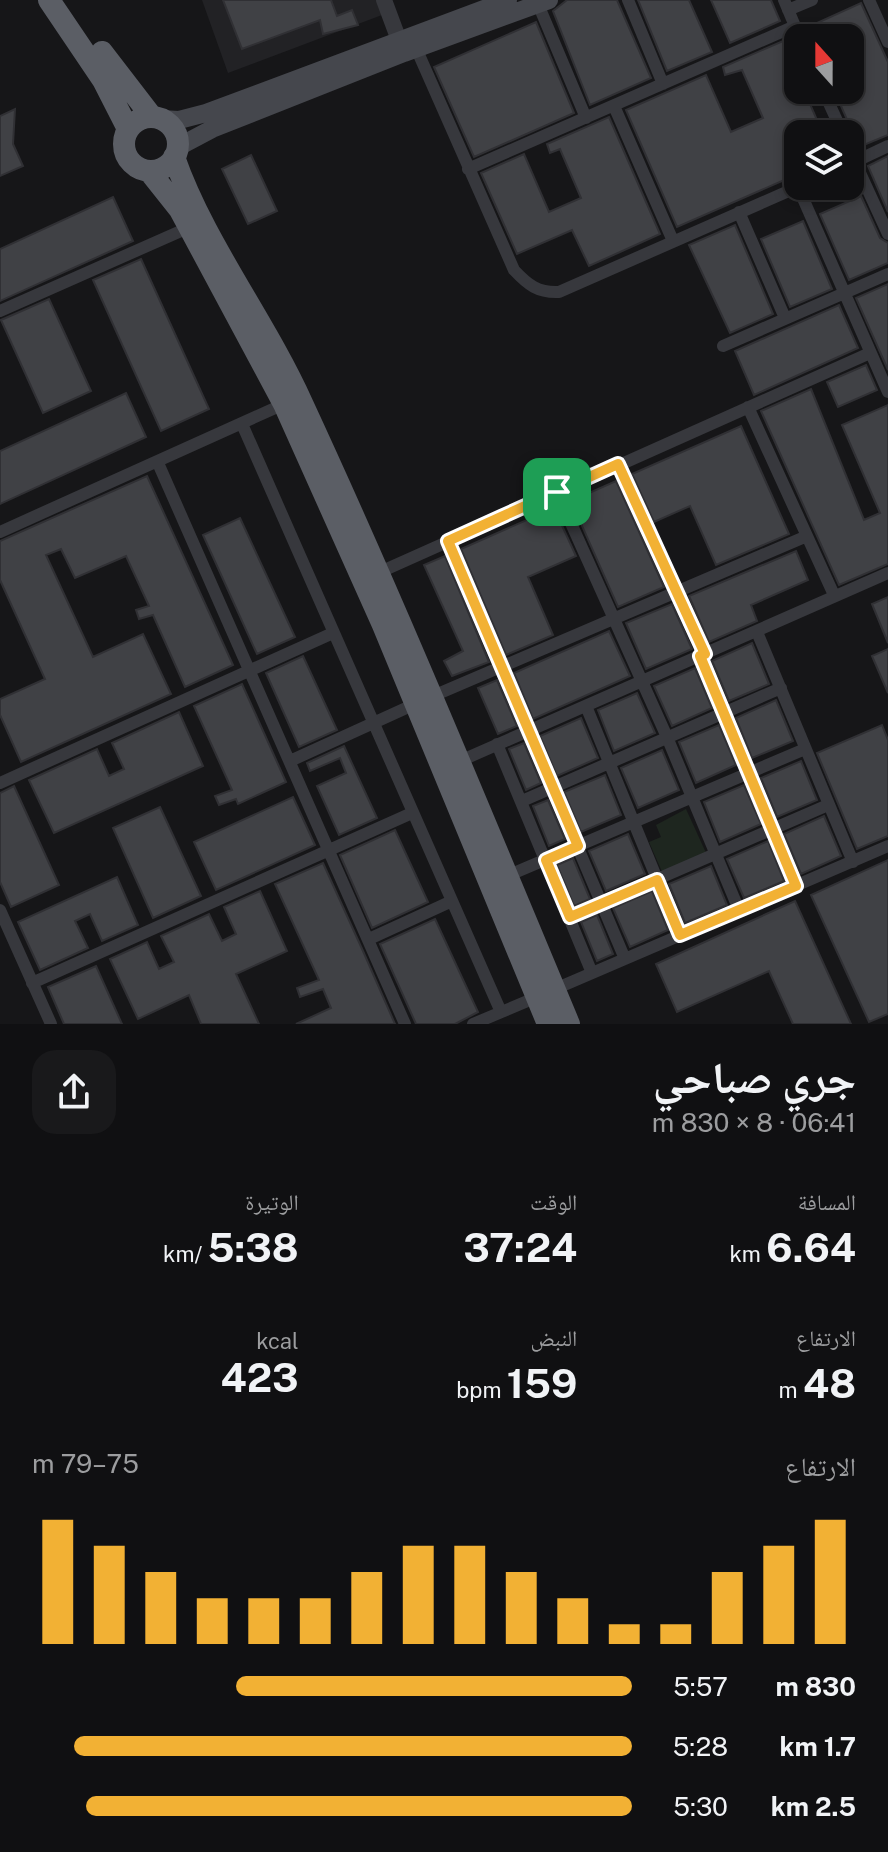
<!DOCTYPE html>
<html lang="ar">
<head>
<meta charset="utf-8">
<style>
	:root { --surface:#101012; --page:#19191b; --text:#f1f3f6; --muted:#9c9d9f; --line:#303032; --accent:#f2b134 }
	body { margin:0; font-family:"Public Sans","Noto Naskh Arabic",sans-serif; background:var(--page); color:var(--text); direction:rtl; height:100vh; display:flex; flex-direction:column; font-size:30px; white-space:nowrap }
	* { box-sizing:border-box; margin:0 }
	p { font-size:26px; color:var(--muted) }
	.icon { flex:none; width:44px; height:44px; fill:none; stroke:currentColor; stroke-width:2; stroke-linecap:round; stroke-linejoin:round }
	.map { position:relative; height:1024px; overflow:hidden; direction:ltr }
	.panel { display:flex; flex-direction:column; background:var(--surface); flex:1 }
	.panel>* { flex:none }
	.needle { width:52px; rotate:339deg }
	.tools { position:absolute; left:784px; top:24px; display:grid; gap:16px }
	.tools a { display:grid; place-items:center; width:80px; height:80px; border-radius:16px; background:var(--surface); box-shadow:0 4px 12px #0003,0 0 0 2px var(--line); font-size:40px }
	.pin { position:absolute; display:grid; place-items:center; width:68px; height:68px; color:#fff; margin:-34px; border-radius:16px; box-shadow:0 4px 12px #0006 }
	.round { display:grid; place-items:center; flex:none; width:84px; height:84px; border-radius:24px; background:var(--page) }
	.overview { display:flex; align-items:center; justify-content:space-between; height:136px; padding:0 32px }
	h1 { font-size:44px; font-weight:700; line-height:60px }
	.stats { display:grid; grid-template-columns:repeat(3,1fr); gap:12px; height:136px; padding:8px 32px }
	.stats div { display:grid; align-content:center }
	.stats b { font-size:40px; font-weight:700 }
	.stats small { font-size:22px; font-weight:400 }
	.stats p { font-size:22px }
	.chart { height:224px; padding:16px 32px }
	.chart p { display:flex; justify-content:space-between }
	.chart svg { width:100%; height:144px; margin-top:8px; stroke:var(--accent); stroke-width:6 }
	ul { padding:0 32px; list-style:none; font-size:26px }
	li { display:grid; grid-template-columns:128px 96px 1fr; align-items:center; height:60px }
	li i { height:20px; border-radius:10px; background:var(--accent) }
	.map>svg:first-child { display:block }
</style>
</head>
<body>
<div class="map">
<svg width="888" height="1024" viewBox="0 0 888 1024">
	<rect width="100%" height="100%" fill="#161618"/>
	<path fill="#222225" d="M202,0H376L382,15L228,73Z"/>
	<path fill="#1e261f" d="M686,809L707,855L663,874L649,842L661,837L656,825Z"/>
	<path fill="#404145" stroke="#303034" stroke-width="2" d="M223,0H331L337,16L352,10L358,25L323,34L320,20L242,49Z
		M567,0H617L651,78L590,105L553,11Z
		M638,0H689L712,52L667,71Z
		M711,0H771L780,21L730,43Z
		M861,3L888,62V135L859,147L834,90H850V38H811L806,28Z
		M536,22L574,113L474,157L434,67Z
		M783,41L798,76V90H804L823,134H798V174L677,227L626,110L706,75L731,132L763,118L742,70L725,75L723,67Z
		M15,109L13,144L23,166L0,176V116Z
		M609,117L660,234L589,266L572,230L517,254L481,173L524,154L549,212L581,198L560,149L550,153L547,144Z
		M251,155L277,211L248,224L222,169Z
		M888,156V212L868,166Z
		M861,196L880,238L888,243V263L849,280L820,214Z
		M113,197L133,241L0,301V249Z
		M803,221L832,289L790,307L761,239Z
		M735,225L773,314L730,333L689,245Z
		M141,259L209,409L161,431L93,280Z
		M888,284V370L856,298Z
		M49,299L91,391L43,413L1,320Z
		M839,305L858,348L754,395L735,351Z
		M866,365L877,390L838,407L827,382Z
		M811,389L864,520L880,513L842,425L888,405V564L839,585L761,411Z
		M126,393L146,437L0,504V451Z
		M741,426L789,534L716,565L690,506L654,522L632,474Z
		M147,476L233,665L185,687L153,615L139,619L136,610L149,606L126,556L75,578L61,549L46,555L93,657L143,634L171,694L21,762L0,715V699L45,679L0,580V541Z
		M616,481L664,587L618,607L571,501Z
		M554,508L576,556L528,577L553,635L506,655L461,549Z
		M240,518L295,637L257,654L203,535Z
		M796,551L808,580L751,605L757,621L709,642L689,596Z
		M445,556L489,662L452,676L444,661L463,651L424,565Z
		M888,597V643L872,604Z
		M672,604L692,649L646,669L626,623Z
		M609,631L630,676L533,719L514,673Z
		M752,643L769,684L729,701L712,661Z
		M888,649V693L872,656Z
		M303,656L337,730L299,747L266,673Z
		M695,668L712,708L672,726L654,686Z
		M497,680L517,726L498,734L478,688Z
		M242,684L286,782L238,804L236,799L219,805L215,796L232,790L194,706Z
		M637,693L655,733L614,751L598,710Z
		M776,700L793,741L752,758L736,718Z
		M179,712L203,766L54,833L29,780L97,749L109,776L124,769L112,743Z
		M581,718L598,758L557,776L540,736Z
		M719,725L736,765L696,783L679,742Z
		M882,725L888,740V836L857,849L817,753Z
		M524,743L541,783L526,790L509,749Z
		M344,746L377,818L339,835L317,786L346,773L340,758L310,771L307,763Z
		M662,750L679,790L638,808L621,768Z
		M801,761L817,800L777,817L761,778Z
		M605,775L621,815L581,832L564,792Z
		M744,785L761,824L720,842L704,802Z
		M14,786L59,885L11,907L0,882V793Z
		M293,797L315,845L216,890L194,842Z
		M548,800L565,839L549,846L533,806Z
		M160,807L201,896L153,918L113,828Z
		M824,816L841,856L801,874L784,834Z
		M395,830L428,902L372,928L340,855Z
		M628,834L645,874L606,891L589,851Z
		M768,841L784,881L744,898L727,859Z
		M573,858L590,899L574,906L557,865Z
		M888,860V1014L869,1022L811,895Z
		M323,863L363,951L395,1024H296L331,1008L323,989L300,997L297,988L319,980L275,884Z
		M711,866L727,905L685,923L669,884Z
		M117,877L138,925L102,941L90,914L75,921L88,948L40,970L18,922Z
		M260,891L287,951L236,974L259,1024H201L189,995L138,1019L110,959L147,942L159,969L174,962L161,936L209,914L222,941L236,934L224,907Z
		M652,891L668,930L630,947L613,908Z
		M795,901L851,1024H793L769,971L677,1012L656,964Z
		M597,915L613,954L597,961L581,922Z
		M435,919L478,1012L455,1024H416L380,944Z
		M96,966L122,1024H64L48,987Z"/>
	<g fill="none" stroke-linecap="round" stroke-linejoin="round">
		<path stroke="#37383d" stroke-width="12" d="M628,0L663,84
			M784,0L800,38
			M869,0L888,42
			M538,4L586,118
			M788,10L812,0
			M416,48L514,270C528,285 538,293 559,292L800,186
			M823,90L843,134
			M614,106L673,241
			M850,151L888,234
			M850,164L888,146
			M468,169L795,26
			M798,187L888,392
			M739,212L785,318
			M0,311L190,227
			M723,346L888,274
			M748,407L834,595
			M242,424L501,1012
			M158,463L405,1024
			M618,464L705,654
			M557,492L667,737L739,910
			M0,532L284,404
			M448,541L625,959
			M380,572L870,353
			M757,632L853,862
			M700,656L796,886
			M433,696L807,536
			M586,706L680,935
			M497,744L592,973
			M290,761L415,704
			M460,761L888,573
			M0,783L333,633
			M522,801L781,688
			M507,876L805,749
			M0,910L51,1024
			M570,917L828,805
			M369,939L452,901
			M32,983L412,813
			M555,989L888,846
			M473,1024L537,997"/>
		<path stroke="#37383d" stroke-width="16" d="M384,0L403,51"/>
		<path stroke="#45474d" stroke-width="18" d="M161,119L179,120L206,113L508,0
			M178,147L212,129L404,53L549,0"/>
		<path stroke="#5b5e65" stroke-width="22" d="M49,0L103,80L128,129
			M102,52L152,117
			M124 144a27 27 0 1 1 54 0a27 27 0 1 1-54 0Z
			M174,157C204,243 264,319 302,403C397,608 482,816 569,1024
			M149,171L180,210L284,404L383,625L548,1024"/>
	</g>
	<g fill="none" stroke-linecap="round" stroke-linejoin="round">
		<defs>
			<path id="route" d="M618,464L705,654L700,656L796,886L680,935L657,880L570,917L546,860L578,846L448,541Z"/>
		</defs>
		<use href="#route" stroke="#fff" stroke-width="16"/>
		<use href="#route" stroke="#f2b134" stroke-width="10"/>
	</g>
</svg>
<div class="tools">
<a><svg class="needle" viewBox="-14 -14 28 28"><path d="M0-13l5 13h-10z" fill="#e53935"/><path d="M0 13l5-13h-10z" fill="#9c9d9f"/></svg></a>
<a><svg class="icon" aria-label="layers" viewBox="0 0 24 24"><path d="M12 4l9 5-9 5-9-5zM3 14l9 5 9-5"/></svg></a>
</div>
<div class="pin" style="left:557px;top:492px;background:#1e9e55"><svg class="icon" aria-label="arrive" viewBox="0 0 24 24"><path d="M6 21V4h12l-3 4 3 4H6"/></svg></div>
</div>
<section class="panel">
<div class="overview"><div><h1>جري صباحي</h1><p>06:41 · 8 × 830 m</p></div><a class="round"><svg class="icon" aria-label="share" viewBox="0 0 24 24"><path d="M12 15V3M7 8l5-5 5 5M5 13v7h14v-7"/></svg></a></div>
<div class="stats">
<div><p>المسافة</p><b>6.64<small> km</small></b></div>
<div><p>الوقت</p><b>37:24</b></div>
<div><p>الوتيرة</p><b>5:38<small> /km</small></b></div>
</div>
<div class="stats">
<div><p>الارتفاع</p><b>48<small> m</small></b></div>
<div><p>النبض</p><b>159<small> bpm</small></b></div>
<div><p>kcal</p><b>423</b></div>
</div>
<div class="chart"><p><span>الارتفاع</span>75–79 m</p>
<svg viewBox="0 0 160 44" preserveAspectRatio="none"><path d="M5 44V6M15 44V14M25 44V22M35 44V30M45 44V30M55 44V30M65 44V22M75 44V14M85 44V14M95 44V22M105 44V30M115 44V38M125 44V38M135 44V22M145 44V14M155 44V6"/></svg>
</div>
<ul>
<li><b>830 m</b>5:57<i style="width:66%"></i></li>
<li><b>1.7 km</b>5:28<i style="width:93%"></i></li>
<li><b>2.5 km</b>5:30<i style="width:91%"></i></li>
</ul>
</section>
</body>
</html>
